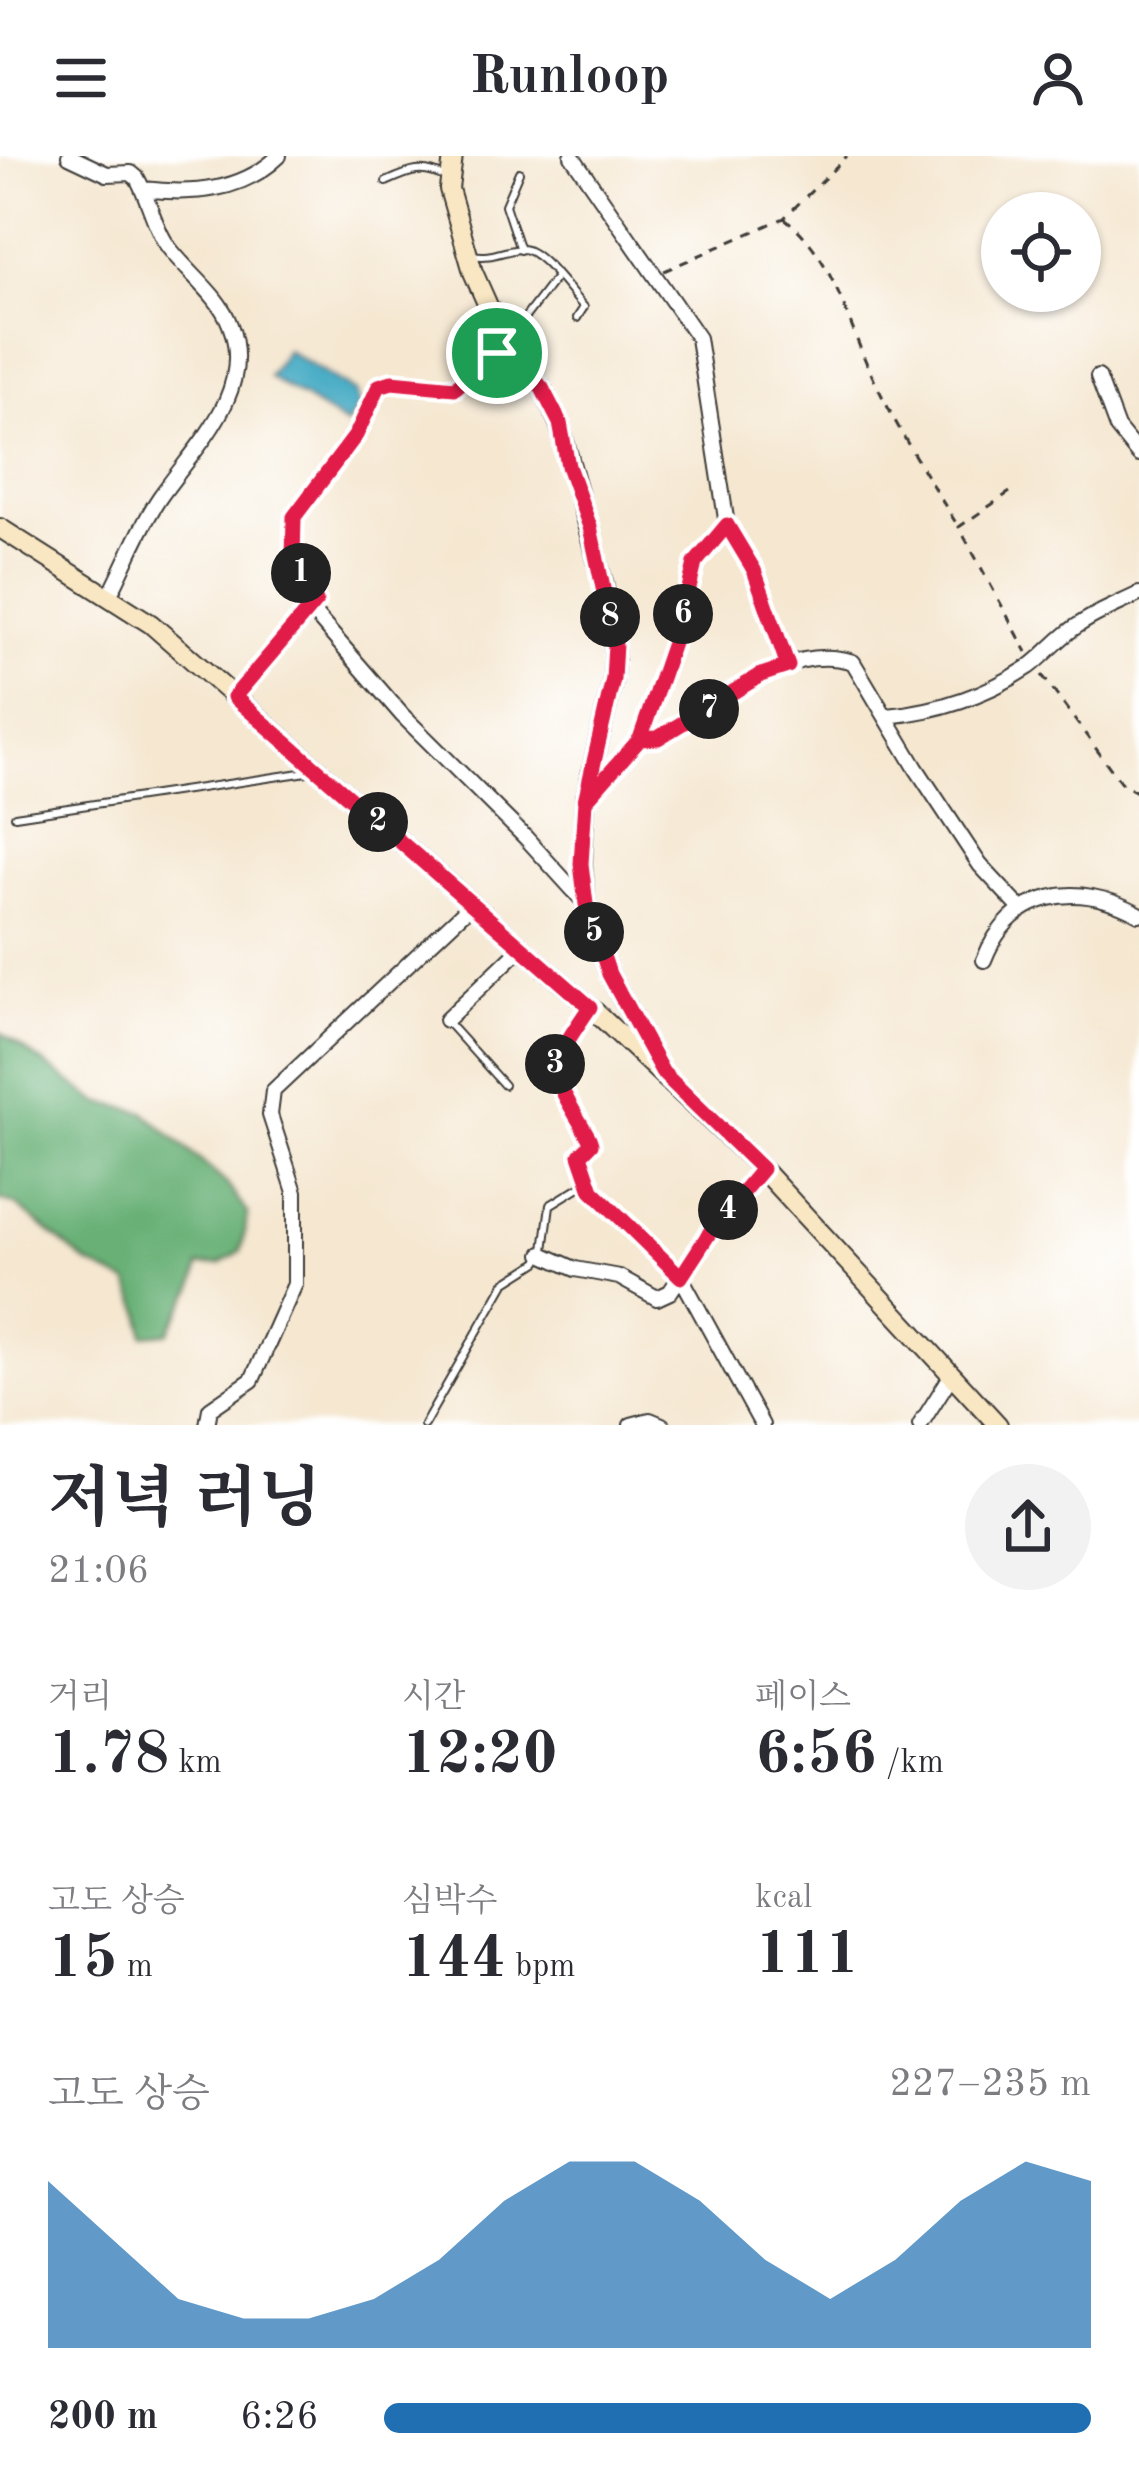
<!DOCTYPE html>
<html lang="ko">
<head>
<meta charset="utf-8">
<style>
	:root { --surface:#fff; --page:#f2f2f3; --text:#2b2b33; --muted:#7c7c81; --accent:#1f6fb2 }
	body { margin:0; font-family:"Old Standard TT","Noto Serif KR",serif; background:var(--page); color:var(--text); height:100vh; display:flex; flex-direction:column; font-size:45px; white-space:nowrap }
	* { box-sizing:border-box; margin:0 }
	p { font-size:39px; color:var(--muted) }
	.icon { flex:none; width:66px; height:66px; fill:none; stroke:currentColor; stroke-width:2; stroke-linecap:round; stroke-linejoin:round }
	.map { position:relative; height:1269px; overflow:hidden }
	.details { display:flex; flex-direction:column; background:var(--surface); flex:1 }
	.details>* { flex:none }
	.controls { position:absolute; left:981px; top:36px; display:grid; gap:24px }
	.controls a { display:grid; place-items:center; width:120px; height:120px; border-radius:50%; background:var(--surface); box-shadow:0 3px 9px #0004; font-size:60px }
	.pin { position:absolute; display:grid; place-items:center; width:102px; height:102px; color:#fff; margin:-51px; border:6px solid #fff; border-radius:50%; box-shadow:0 3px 12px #0007 }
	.km { position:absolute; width:60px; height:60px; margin:-30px; border-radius:50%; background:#222; color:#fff; font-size:33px; line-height:60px; text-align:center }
	.round { display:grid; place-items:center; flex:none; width:126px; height:126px; border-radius:63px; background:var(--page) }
	.headline { display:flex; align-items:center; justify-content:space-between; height:204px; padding:0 48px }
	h1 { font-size:66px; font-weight:700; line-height:90px }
	.metrics { display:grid; grid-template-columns:repeat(3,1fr); gap:18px; height:204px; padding:12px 48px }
	.metrics div { display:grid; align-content:center }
	.metrics b { font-size:60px; font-weight:700 }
	.metrics small { font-size:33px; font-weight:400 }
	.metrics p { font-size:33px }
	.chart { height:336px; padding:24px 48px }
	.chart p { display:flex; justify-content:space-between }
	.chart svg { width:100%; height:216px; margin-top:12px; fill:var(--accent); opacity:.7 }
	ul { padding:0 48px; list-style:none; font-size:39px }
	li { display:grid; grid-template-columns:192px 144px 1fr; align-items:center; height:90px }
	li i { height:30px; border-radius:15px; background:var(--accent) }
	header { display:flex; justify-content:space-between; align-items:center; height:156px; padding:0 48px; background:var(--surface); font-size:54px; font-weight:700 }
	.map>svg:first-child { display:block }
</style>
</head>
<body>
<header><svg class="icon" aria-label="menu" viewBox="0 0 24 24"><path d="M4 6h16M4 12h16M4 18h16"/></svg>Runloop<svg class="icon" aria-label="person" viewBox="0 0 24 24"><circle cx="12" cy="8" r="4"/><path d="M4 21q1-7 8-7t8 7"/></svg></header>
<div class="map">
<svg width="1139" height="1269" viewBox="0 0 1139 1269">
	<rect width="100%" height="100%" fill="#fff"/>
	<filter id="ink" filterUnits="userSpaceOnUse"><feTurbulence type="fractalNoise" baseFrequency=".00833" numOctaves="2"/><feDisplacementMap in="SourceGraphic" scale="24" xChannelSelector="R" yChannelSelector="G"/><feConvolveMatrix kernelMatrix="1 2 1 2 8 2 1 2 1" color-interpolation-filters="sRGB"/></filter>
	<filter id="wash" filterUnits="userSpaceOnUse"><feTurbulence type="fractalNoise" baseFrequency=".004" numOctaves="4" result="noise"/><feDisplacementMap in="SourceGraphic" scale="48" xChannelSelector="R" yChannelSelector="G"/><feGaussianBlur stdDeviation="2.7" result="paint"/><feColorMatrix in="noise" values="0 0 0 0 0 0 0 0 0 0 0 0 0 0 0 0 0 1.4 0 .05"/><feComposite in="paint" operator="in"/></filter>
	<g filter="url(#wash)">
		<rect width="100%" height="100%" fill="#f5e7d0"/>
		<path fill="#68b076" stroke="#426649" stroke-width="3" d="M0,876L98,946L144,956L226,1027L248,1058L241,1095L220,1108L199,1110L194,1132L168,1177L144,1179L142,1158L128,1127L87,1107L15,1048L0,1044Z"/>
		<path fill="#46acc5" stroke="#316470" stroke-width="3" d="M286,194L355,236L359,250L347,269L269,221Z"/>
	</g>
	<g filter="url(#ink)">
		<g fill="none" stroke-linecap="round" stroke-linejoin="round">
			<defs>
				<path id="lane" d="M519,16L505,49L520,94
					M386,26C410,15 422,9 446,22
					M473,99C492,103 503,94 521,93C540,92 569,136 584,151L577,162
					M507,185L556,121
					M15,660L314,615
					M588,854C542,922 551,914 589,982L591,988L580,999L592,1034L680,1121
					M448,867L504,929
					M424,1269L505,1127L538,1106L544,1094L550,1049L589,1025"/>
				<path id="street" d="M69,0L107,18L131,17L137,22C149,43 154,70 167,89C186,116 219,138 230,169C256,236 194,292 160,341C140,370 126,408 109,440
					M572,0L698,182L727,369L754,414L788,510
					M143,33C192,39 242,36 279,0
					M1098,221L1117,272L1139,299
					M234,541L311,454L402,559L526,682L586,748
					M887,560C939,555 985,540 1029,511C1047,498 1060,480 1080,468C1098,456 1119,448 1139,438
					M640,583L658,582C716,552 784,484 853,506L916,612L980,709L1020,752
					M588,642L640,583L683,458L695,407L727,369
					M984,804C1011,734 1077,724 1139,758
					M446,864L521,792
					M542,1098L575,1113L619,1121L657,1142L670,1136L714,1070L762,1013
					M681,1121L762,1269
					M207,1269L210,1253L252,1224L295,1128V1036L270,959L273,935L471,749
					M631,1269L650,1264L662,1269
					M920,1269L951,1220"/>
				<path id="secondary" d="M453,0L449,33L473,116L505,188L542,232L559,267L603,426L615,488L613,523L585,645L582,708L586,748L609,818L655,903
					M0,372L151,468L590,851L762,1013L998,1269"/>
			</defs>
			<use href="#lane" stroke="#3d3a37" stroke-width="10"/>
			<use href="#street" stroke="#3d3a37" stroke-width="18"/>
			<use href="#secondary" stroke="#3d3a37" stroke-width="22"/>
			<path stroke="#3d3a37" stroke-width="3" stroke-dasharray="9 9" stroke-linecap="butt" d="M784,62C832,97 846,163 870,215C895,269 926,320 958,370
				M664,115L784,62L847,0
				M1010,336L959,371L1027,496
				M314,442L293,403L294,361L356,279L372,240L379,230L392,226L445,234L455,232L496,198
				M1042,519L1122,628L1139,637"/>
			<use href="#lane" stroke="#fff" stroke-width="6"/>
			<use href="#street" stroke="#fff" stroke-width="14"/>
			<use href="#secondary" stroke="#f9e7c3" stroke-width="18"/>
		</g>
	</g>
	<g fill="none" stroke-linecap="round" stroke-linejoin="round" filter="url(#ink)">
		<defs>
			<path id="route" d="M497,197L455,232L392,226L379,230L356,279L294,361L293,403L316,445L234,541L590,851C543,920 549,911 589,982L591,988L580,999L592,1034L681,1121L714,1070L762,1013L663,917L609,818L586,748L581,708L585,645L640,583L683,458L695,407L727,369L754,414L788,510L761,519L658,582L640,583L585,645L613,523L615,488L590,371L568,310L560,267L542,232L505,188L497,197"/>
		</defs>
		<use href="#route" stroke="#fff" stroke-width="24"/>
		<use href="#route" stroke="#e11d48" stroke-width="15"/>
	</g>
</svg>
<div class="controls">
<a><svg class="icon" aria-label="locate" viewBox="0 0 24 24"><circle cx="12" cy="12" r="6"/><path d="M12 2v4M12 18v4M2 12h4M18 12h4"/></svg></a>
</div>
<div class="pin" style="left:497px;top:197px;background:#1e9e55"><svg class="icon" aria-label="arrive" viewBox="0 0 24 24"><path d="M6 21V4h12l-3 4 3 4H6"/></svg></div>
<b class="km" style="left:301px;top:417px">1</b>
<b class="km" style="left:378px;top:666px">2</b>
<b class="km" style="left:555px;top:908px">3</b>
<b class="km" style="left:728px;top:1054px">4</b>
<b class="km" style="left:594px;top:776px">5</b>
<b class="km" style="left:683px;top:458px">6</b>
<b class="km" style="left:709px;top:553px">7</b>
<b class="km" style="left:610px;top:461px">8</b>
</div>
<section class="details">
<div class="headline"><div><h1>저녁 러닝</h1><p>21:06</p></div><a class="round"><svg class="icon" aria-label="share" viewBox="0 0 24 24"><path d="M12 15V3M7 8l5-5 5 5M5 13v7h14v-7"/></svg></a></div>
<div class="metrics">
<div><p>거리</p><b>1.78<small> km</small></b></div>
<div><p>시간</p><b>12:20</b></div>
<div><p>페이스</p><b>6:56<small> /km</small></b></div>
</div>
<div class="metrics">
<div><p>고도 상승</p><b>15<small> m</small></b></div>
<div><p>심박수</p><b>144<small> bpm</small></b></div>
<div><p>kcal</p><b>111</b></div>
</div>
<div class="chart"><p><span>고도 상승</span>227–235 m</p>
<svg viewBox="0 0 160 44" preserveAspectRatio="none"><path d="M0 44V10L10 22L20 34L30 38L40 38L50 34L60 26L70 14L80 6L90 6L100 14L110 26L120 34L130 26L140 14L150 6L160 10V44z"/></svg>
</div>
<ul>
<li><b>200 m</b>6:26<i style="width:100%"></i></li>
</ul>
</section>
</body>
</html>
